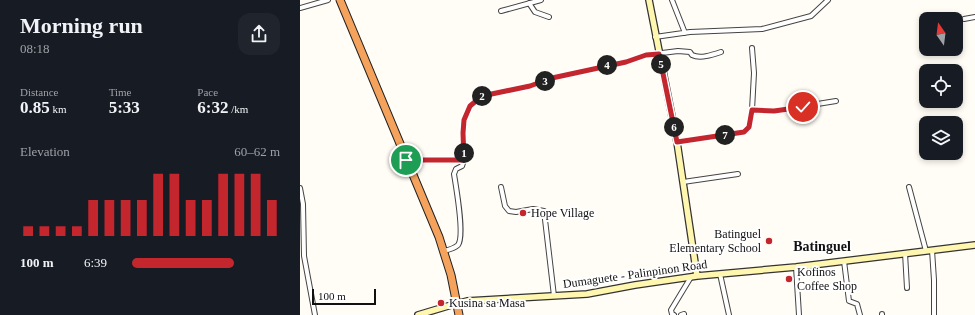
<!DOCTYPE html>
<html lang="en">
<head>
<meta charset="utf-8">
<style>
	:root { --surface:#171b24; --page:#20242c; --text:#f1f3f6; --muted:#9ea1a6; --accent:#c4262e }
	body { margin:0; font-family:"Times New Roman",serif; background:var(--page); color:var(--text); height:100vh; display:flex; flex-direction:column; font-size:15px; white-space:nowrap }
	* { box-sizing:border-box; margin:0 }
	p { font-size:13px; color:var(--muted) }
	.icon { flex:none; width:22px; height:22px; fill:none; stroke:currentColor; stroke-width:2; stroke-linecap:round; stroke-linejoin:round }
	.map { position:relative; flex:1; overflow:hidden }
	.sheet { display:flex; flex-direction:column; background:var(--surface); width:300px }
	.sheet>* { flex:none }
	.needle { width:26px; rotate:346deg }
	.controls { position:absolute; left:619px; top:12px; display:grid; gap:8px }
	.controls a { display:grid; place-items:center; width:44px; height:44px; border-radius:8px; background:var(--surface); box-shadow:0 2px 6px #0003; font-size:20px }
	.scale { position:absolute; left:12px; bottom:10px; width:64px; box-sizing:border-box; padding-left:4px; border:2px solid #111; border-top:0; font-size:11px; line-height:14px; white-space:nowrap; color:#111; -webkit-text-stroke:3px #fff; paint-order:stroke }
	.pin { position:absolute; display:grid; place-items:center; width:34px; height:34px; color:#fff; margin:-17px; border:2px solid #fff; border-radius:50%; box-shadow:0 1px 4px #0007 }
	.km { position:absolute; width:20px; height:20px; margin:-10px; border-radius:50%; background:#222; color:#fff; font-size:11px; line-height:20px; text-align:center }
	.round { display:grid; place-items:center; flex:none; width:42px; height:42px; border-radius:12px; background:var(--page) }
	.summary { display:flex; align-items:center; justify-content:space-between; height:68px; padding:0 20px }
	h1 { font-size:22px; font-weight:700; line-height:30px }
	.metrics { display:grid; grid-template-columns:repeat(3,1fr); gap:6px; height:68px; padding:4px 20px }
	.metrics div { display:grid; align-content:center }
	.metrics b { font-size:17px; font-weight:700 }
	.metrics small { font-size:11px; font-weight:400 }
	.metrics p { font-size:11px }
	.chart { height:112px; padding:8px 20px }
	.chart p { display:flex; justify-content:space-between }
	.chart svg { width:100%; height:72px; margin-top:4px; stroke:var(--accent); stroke-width:6 }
	ul { padding:0 20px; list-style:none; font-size:13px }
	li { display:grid; grid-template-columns:64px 48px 1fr; align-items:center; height:30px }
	li i { height:10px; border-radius:5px; background:var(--accent) }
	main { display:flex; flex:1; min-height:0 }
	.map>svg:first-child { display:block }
</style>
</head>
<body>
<main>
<section class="sheet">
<div class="summary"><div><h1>Morning run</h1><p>08:18</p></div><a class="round"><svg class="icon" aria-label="share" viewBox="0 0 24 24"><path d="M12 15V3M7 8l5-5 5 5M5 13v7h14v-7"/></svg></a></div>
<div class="metrics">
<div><p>Distance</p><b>0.85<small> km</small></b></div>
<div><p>Time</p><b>5:33</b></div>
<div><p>Pace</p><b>6:32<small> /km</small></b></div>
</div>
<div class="chart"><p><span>Elevation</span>60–62 m</p>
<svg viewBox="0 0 160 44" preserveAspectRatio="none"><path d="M5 44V38M15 44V38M25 44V38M35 44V38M45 44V22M55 44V22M65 44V22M75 44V22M85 44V6M95 44V6M105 44V22M115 44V22M125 44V6M135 44V6M145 44V6M155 44V22"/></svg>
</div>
<ul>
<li><b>100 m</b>6:39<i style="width:69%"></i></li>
</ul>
</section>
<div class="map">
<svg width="675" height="315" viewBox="0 0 675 315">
	<rect width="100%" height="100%" fill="#fffdf5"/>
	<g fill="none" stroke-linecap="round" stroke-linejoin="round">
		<defs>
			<path id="street" d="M372,0L385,33
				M229,3L235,12L249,17
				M0,8L28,0
				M201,11L241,0
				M664,19L675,17
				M355,37L390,32L462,29L511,16L528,0
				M452,110L454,73L452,48
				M377,142L444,132L449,127L452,110L474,111L536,101
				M107,160H164
				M383,182L438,174
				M201,187L205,206L209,211L216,212L233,209L244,211L254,296
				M609,187L626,251
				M0,188L3,204L4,256L15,315
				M632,250L634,280V315
				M144,251C148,250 155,248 158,245C165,236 156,187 154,174L156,169L162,166L164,160L163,133L164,120L170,106L182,96L231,86L252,78L326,62L346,55L378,51L390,52L392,55C400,59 412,55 421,52
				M605,253L607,288
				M544,261L549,301L557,304L560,315
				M496,267L499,315
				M420,274L429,315
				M374,315L372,314L371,310L391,277
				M381,315L384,314
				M582,315V314"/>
			<path id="secondary" d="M349,0L377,142L397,276
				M118,315L148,306L167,301L287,294L335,285L397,276L496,267L675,245"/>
			<path id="highway" d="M40,0L139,237L151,275L159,315"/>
		</defs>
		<use href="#street" stroke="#444" stroke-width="6"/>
		<use href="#secondary" stroke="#333" stroke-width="8"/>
		<use href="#highway" stroke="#222" stroke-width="9"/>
		<use href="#street" stroke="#fff" stroke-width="4"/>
		<use href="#secondary" stroke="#fff6b0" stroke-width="5.5"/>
		<use href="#highway" stroke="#f5a25d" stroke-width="7"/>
	</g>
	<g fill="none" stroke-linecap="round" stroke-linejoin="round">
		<defs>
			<path id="route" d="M106,160H164L163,133L164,120L170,106L182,96L230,86L252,78L326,62L346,55L359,54L377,142L444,132L449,127L452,110L474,111L503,107"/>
		</defs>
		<use href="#route" stroke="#fff" stroke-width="8"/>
		<use href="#route" stroke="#c4262e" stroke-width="5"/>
	</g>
	<g fill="#c4262e" stroke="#fff" stroke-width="1.5">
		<circle cx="223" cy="213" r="4"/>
		<circle cx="469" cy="241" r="4"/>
		<circle cx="489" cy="279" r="4"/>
		<circle cx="141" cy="303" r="4"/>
	</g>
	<g text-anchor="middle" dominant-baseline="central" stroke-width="4" stroke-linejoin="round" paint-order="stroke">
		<g font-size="12" fill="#111" stroke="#fff" text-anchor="start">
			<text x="231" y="213">Hope Village</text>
			<text x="461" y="234" text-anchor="end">Batinguel<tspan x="461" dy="14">Elementary School</tspan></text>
			<text x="497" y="272">Kofinos<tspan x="497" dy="14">Coffee Shop</tspan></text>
			<text x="149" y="303">Kusina sa Masa</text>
		</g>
		<g font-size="12" fill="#111" stroke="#fff">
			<text transform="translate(335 274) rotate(-8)">Dumaguete - Palinpinon Road</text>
		</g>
		<g font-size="14" font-weight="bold" fill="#111" stroke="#fff">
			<text x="522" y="246">Batinguel</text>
		</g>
	</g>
</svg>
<div class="controls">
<a><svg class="needle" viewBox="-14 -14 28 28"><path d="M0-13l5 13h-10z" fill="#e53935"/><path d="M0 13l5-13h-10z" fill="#9ea1a6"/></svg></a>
<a><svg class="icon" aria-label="locate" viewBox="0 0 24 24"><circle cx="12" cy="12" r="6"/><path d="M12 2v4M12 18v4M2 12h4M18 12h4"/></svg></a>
<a><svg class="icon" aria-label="layers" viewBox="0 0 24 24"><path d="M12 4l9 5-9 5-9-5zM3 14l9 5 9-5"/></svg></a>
</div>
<div class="scale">100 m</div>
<div class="pin" style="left:106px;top:160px;background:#1e9e55"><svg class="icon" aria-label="arrive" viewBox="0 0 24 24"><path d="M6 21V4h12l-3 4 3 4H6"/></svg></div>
<div class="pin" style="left:503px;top:107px;background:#d93025"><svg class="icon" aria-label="check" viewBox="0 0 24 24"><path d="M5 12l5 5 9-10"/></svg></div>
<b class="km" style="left:164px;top:153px">1</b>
<b class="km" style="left:182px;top:96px">2</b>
<b class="km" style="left:245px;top:81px">3</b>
<b class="km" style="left:307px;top:65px">4</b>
<b class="km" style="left:361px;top:64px">5</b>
<b class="km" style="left:374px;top:127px">6</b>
<b class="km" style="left:425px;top:135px">7</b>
</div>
</main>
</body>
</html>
